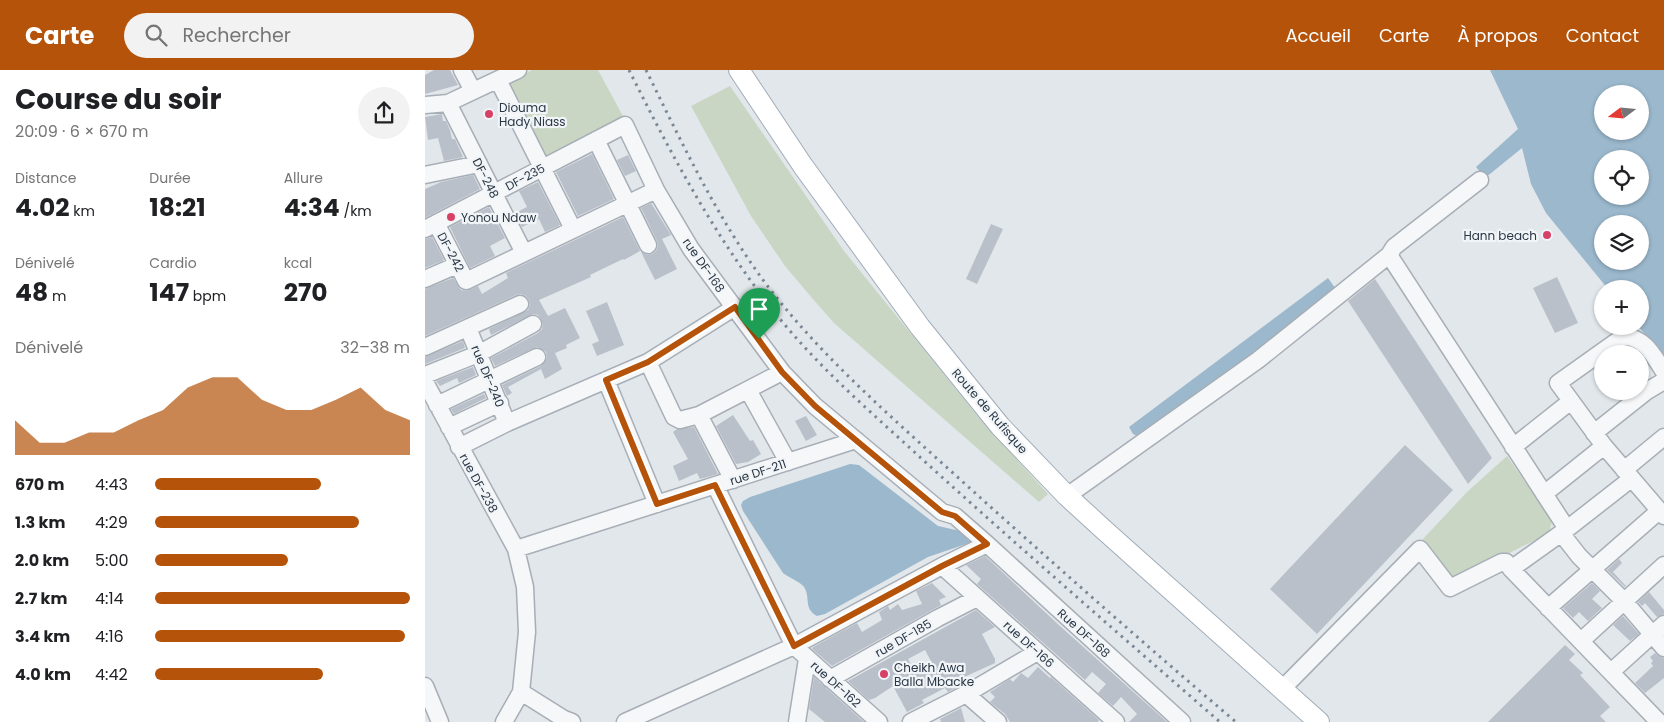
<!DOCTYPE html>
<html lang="fr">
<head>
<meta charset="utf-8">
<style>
	:root { --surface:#fff; --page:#f2f2f2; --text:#202124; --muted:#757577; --accent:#b45309 }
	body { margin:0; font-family:Poppins,sans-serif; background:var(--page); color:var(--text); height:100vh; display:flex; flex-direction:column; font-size:19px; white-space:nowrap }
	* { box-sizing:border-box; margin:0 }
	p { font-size:16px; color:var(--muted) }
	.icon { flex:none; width:28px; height:28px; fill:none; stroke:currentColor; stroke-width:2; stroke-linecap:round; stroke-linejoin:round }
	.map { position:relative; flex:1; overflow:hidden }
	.side { display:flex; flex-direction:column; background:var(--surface); width:425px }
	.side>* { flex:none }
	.needle { width:32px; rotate:254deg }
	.controls { position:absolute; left:1169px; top:15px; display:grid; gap:10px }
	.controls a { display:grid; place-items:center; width:55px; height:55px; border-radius:50%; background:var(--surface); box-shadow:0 1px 4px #0004; font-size:25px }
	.pin { position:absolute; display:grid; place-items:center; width:42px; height:42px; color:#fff; margin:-51px -21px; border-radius:50% 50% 50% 0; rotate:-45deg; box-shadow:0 0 5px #0007 }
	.pin .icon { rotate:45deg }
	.round { display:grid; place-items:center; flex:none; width:52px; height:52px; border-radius:26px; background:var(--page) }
	.overview { display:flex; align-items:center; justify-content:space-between; height:85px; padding:0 15px }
	h1 { font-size:28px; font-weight:700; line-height:38px }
	.figures { display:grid; grid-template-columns:repeat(3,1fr); gap:8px; height:85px; padding:5px 15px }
	.figures div { display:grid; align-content:center }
	.figures b { font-size:25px; font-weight:700 }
	.figures small { font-size:14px; font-weight:400 }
	.figures p { font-size:14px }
	.chart { height:140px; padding:10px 15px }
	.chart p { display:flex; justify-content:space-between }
	.chart svg { width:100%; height:90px; margin-top:5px; fill:var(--accent); opacity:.7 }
	ul { padding:0 15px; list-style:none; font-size:16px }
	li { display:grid; grid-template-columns:80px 60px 1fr; align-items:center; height:38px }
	li i { height:12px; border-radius:6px; background:var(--accent) }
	header { display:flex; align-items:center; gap:30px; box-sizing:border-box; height:70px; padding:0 25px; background:var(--accent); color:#fff }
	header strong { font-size:24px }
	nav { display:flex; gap:28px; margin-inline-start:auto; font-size:18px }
	.search { width:350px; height:45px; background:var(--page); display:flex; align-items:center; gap:12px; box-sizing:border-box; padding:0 18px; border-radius:28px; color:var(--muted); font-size:19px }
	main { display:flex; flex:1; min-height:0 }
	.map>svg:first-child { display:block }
</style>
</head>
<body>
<header>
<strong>Carte</strong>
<div class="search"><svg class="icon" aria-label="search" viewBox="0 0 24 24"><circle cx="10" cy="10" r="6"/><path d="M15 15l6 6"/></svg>Rechercher</div>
<nav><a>Accueil</a><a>Carte</a><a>À propos</a><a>Contact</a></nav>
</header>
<main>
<section class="side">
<div class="overview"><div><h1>Course du soir</h1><p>20:09 · 6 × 670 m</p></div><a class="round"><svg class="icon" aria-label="share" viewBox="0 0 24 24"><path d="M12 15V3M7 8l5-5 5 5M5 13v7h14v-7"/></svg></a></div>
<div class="figures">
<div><p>Distance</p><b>4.02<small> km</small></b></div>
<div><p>Durée</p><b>18:21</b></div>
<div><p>Allure</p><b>4:34<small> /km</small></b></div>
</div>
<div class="figures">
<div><p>Dénivelé</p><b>48<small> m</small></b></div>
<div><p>Cardio</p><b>147<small> bpm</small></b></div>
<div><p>kcal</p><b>270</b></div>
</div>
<div class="chart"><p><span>Dénivelé</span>32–38 m</p>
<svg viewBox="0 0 160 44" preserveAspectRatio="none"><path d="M0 44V27L10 38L20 38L30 33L40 33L50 27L60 22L70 11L80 6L90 6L100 17L110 22L120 22L130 17L140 11L150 22L160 27V44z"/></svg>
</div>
<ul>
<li><b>670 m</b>4:43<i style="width:65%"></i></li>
<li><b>1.3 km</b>4:29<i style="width:80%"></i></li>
<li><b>2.0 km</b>5:00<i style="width:52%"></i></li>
<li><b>2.7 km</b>4:14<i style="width:100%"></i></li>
<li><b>3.4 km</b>4:16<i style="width:98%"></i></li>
<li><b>4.0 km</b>4:42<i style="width:66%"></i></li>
</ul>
</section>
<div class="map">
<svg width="1239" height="652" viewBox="0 0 1239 652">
	<rect width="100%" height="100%" fill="#e2e7eb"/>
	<path fill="#c9d6c3" d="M107,0H173L200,50L118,94L76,17Z
		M305,16L419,181L554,348L623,424L614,432L409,253L387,228L360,196L326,146L266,36Z
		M1082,386L1127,451L1124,463L1029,511L997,470L1042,422Z"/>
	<path fill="#9bb8cd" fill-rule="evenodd" d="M1065,0H1239V288L1213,256H1215V219H1183L1121,143L1106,114L1097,78L1060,108L1051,97L1093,59ZM1178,24H1215V61H1178ZM1178,89H1215V126H1178ZM1178,154H1215V191H1178Z
		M903,208L913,222L712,366L708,364L704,357Z
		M425,394L434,395L513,456L540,462L547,472L503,487L400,544L392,546C378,538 386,528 379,517C376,512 364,508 358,503L318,441L316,435L318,431L325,427Z"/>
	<path fill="#b9c0c9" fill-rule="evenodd" d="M9,0H25L33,15L0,24V5Z
		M17,44L18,51H21L25,60L27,69H30L38,87L19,91L13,68L3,70L0,47Z
		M167,84L189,129L153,146L131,102Z
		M203,85L211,101L200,106L192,90Z
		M48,105L55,119L0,148V119L16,112Z
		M113,112L135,155L120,162L114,149L97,157L90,143L102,137L94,121Z
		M226,133L246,165L237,169L252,199L230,210L216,182L222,185L227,184L231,181L233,176L232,171L216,138Z
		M64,137L80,168L65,176L70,186L45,198L25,157Z
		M198,147L215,181L199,190L198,189L165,205L166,207L114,230L123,246L140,238L155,268L141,275L142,278L130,283L137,299L120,309L116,299L83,317L87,323L82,326L77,315L116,296L122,288L121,282L117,279L112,277L70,296L66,288L113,263L117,259L118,254L116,249L113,245L108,244L66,265L64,259L103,240L105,235L104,230L101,226L96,224L91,225L0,266V219L28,208L36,220L41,221L53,216L57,224L83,208L81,203Z
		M566,154L578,159L552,214L541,209Z
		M7,167L19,190L0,198V169Z
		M1132,207L1153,253L1130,263L1108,218Z
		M950,209L1067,388L1043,414L923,231Z
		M182,232L199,275L172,286L167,274L174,271L161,241Z
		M38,271L40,278L0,294V287Z
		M48,297L51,305L34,313L32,308L15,316L11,311Z
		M59,324L61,328L29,344L26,339Z
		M308,345L325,371L328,370L336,384L323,392L311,394L291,356Z
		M381,346L392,365L381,371L370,351Z
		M269,357L293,404L275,409L272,403L254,411L248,396L263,389L248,362L252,359Z
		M980,375L1028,420L892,564L845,519Z
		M560,486L635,556L742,652H704L712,644L696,627L688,636L673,623L681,614L667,602L660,610L552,514L556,509L541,495Z
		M1194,489L1197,493L1188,502L1201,516L1200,517L1182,500Z
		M507,513L521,527L514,530L516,535L407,596L387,579L388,577L432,553L437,562L457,550L454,542L463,536L465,540L473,534L477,540L497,534L491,521Z
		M1167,513L1175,521L1167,529L1177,538L1163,551L1154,542L1148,548L1138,538Z
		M1224,522L1239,540V544L1232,547L1220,533L1217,536L1213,532Z
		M551,540L570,557L557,564L570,589V593L535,609L537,614L536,615L523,622L520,618L497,630L499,633L482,642L468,616L450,628L444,630L423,611ZM500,580L508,595L491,604L483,589Z
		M1198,546L1214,564L1205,571L1188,555Z
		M1140,575L1150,584L1144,590L1158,603L1155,605L1185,637L1175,646L1181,652H1063Z
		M1230,583L1235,587L1239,588V608L1220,623L1210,613L1228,596L1226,593L1228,591L1225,587Z
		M613,597L625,608L626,607L674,650L673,652H585L580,644L565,632L570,627L565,622L585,609L588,612L596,603L603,608Z
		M389,607L400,617L439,652H400L384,639Z
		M536,638L540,652H516L515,649Z"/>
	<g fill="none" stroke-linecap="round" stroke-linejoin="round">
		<defs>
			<path id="minor" d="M37,0L48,21
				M73,10L148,159
				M23,33L99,183
				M0,35L23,33L93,0
				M171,70L223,175
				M0,105L54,94
				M11,153L41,211L231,120
				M0,159L200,55L231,120L266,179L357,302L390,336L517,442L530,446L562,474L757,652
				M964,185L1142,459
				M0,209L32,195
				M43,258L82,353
				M0,277L95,234
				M223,292L249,347L255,350L274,345L357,302
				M1239,302C1228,285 1221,269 1199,266L1133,313L1179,376L1239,446
				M0,305L53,284L108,254
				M181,310L232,434
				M0,312L91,479L100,517L102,562L96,622L79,652
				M323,320L363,392
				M12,335L112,287
				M274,345L308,410
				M24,357L75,333
				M1169,363L1222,321L1239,311
				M34,377L82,353L223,292L310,237
				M1088,377L1146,331
				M1199,400L1239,367
				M290,415L369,576L454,652
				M1119,424L1179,376
				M642,426L833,290L964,185L969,177L1055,110
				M1136,463L1154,486L1199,531L1239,578
				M91,479L431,370
				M517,496L691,652
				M1086,499L1142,459L1206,409
				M1123,538L1234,441
				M1156,571L1239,495
				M1186,602L1239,554
				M405,609L513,548L552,528
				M0,616L15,652
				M857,619L995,479L1025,518L1077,492H1081L1086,499L1234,652
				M96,622L139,649L147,652
				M541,624L573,652
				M200,652L369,576L517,496L562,474
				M372,652L382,589
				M486,652L541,624L612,582"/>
			<path id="major" d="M314,0L378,96L495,257L575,356L642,426L678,459L894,652"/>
		</defs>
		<use href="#minor" stroke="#a7aeb6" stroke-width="19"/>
		<use href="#major" stroke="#a0acb8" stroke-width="22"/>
		<use href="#minor" stroke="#f5f7f9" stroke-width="16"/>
		<use href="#major" stroke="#fff" stroke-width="20"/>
		<path stroke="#7a8896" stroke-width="3" stroke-dasharray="2.5 5" stroke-linecap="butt" d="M204,0C247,86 291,169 351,244C394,298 447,343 497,389C595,478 695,565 795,652
			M221,0C257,73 292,148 341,214C398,289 470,350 539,413C629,494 719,574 811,652"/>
	</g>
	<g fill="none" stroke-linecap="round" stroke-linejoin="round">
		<defs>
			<path id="route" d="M310,237L357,302L390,336L517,442L530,446L562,474L517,496L369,576L290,415L232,434L181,310L223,292Z"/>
		</defs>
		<use href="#route" stroke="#fff" stroke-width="10"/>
		<use href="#route" stroke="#b45309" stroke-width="6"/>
	</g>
	<g fill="#d74166" stroke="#f2f5f8" stroke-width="2">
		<circle cx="64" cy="44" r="5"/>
		<circle cx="26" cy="147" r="5"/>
		<circle cx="1122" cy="165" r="5"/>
		<circle cx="459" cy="604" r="5"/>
	</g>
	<g text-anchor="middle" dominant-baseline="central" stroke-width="4.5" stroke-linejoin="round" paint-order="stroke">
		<g font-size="12" fill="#293644" stroke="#f2f5f8" text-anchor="start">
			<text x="74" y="37">Diouma<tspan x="74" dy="14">Hady Niass</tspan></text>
			<text x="36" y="147">Yonou Ndaw</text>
			<text x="1112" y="165" text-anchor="end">Hann beach</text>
			<text x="469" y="597">Cheikh Awa<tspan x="469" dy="14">Balla Mbacke</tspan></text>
		</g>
		<g font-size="12" fill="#293644" stroke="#f2f5f8">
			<text transform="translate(100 107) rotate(-28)">DF-235</text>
			<text transform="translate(61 108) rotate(63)">DF-248</text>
			<text transform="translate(26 182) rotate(62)">DF-242</text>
			<text transform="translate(279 195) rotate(55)">rue DF-168</text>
			<text transform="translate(63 306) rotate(67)">rue DF-240</text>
			<text transform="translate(565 341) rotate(49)">Route de Rufisque</text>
			<text transform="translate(333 402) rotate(-18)">rue DF-211</text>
			<text transform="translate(54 413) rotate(61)">rue DF-238</text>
			<text transform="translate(659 563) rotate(42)">Rue DF-168</text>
			<text transform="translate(478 568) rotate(-30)">rue DF-185</text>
			<text transform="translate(604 574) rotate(42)">rue DF-166</text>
			<text transform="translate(411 614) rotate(42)">rue DF-162</text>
		</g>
	</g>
</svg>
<div class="controls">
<a><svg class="needle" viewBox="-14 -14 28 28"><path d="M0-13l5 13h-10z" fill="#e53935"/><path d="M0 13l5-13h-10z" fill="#757577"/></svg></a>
<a><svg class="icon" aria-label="locate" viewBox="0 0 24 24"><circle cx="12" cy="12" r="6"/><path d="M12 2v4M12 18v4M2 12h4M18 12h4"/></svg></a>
<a><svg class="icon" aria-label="layers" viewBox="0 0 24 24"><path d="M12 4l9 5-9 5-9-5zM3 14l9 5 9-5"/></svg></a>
<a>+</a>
<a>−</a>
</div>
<div class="pin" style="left:334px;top:269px;background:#1e9e55"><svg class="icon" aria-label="arrive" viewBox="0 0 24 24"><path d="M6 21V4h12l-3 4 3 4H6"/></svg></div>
</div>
</main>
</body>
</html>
